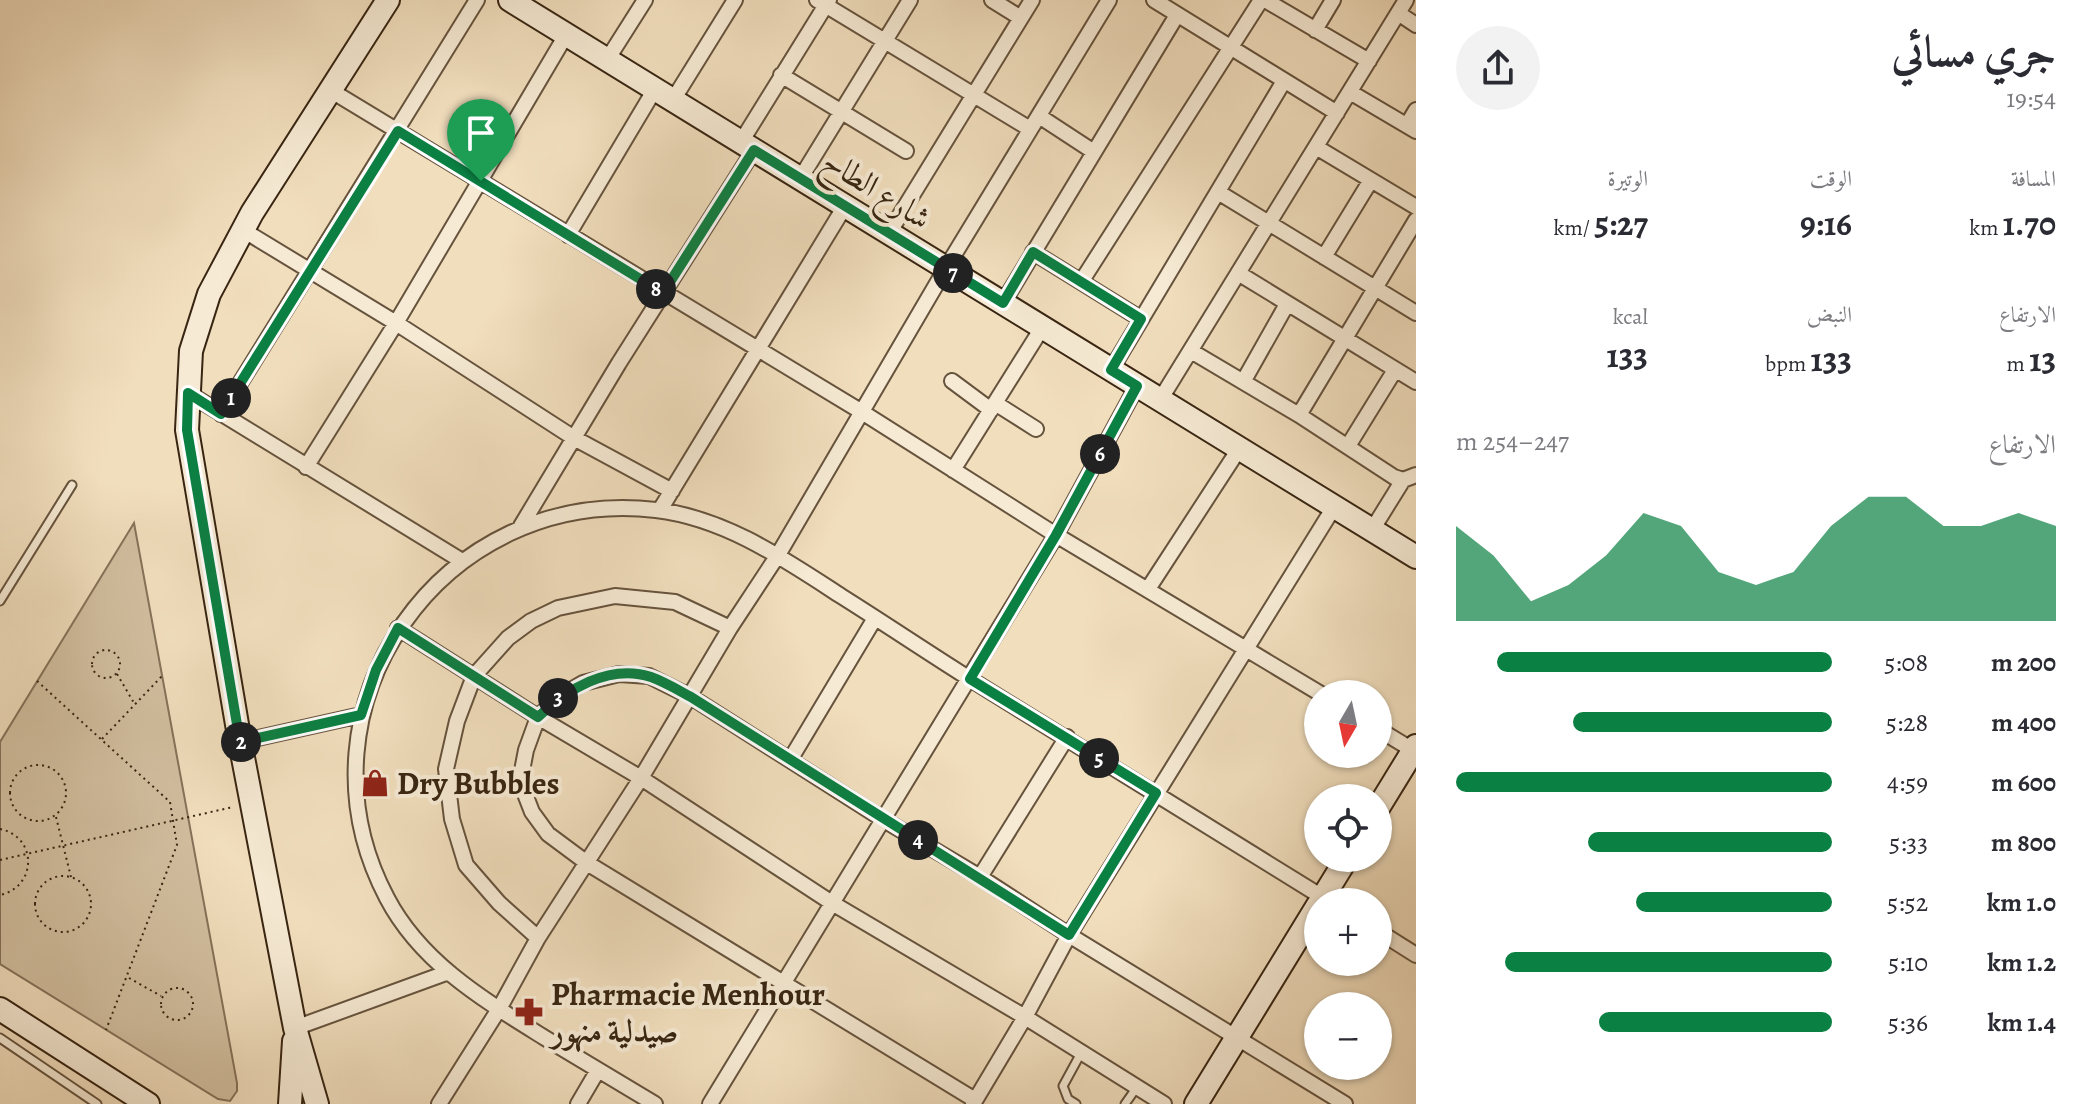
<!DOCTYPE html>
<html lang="ar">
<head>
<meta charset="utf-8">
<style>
	:root { --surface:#fff; --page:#f2f2f3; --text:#2b2b33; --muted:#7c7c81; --accent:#0b8043 }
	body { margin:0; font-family:Alegreya,Amiri,serif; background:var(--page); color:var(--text); direction:rtl; height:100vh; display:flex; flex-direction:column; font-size:30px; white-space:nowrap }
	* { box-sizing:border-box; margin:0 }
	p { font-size:26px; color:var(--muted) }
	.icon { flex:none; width:44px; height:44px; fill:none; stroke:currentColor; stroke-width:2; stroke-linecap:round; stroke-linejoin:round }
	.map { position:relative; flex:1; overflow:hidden; direction:ltr }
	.drawer { display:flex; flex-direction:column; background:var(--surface); width:680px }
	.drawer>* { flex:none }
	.needle { width:52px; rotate:189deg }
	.tools { position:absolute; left:1304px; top:680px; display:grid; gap:16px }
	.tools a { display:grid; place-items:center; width:88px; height:88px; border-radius:50%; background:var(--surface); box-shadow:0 2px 6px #0004; font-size:40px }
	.pin { position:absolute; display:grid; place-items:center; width:68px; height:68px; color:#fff; margin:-82px -34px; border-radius:50% 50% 50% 0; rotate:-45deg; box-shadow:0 0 8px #0007 }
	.pin .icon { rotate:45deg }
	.km { position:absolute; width:40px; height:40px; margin:-20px; border-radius:50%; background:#222; color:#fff; font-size:22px; line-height:40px; text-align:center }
	.round { display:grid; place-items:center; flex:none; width:84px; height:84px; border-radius:42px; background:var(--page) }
	.overview { display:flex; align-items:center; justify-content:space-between; height:136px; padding:0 40px }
	h1 { font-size:44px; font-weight:700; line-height:60px }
	.stats { display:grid; grid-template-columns:repeat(3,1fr); gap:12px; height:136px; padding:8px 40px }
	.stats div { display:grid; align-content:center }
	.stats b { font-size:34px; font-weight:700 }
	.stats small { font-size:22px; font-weight:400 }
	.stats p { font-size:22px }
	.chart { height:224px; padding:16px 40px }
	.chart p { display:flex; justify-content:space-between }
	.chart svg { width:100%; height:144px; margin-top:8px; fill:var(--accent); opacity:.7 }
	ul { padding:0 40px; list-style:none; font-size:26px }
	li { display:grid; grid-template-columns:128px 96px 1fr; align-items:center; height:60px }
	li i { height:20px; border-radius:10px; background:var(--accent) }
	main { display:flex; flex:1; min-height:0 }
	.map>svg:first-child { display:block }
</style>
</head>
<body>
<main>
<section class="drawer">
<div class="overview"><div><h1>جري مسائي</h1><p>19:54</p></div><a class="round"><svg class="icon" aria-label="share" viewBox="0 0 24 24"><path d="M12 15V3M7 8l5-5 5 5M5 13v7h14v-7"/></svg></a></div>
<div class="stats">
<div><p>المسافة</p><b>1.70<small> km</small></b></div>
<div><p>الوقت</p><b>9:16</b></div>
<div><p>الوتيرة</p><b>5:27<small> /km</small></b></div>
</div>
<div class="stats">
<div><p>الارتفاع</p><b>13<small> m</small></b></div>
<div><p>النبض</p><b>133<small> bpm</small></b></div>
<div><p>kcal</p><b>133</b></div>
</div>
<div class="chart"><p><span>الارتفاع</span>247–254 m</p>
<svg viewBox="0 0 160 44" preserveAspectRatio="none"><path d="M0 44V15L10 24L20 38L30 33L40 24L50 11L60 15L70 29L80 33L90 29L100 15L110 6L120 6L130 15L140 15L150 11L160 15V44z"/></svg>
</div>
<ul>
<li><b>200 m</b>5:08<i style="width:89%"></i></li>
<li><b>400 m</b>5:28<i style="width:69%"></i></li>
<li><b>600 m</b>4:59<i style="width:100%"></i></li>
<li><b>800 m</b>5:33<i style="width:65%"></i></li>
<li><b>1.0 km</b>5:52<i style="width:52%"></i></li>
<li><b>1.2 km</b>5:10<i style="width:87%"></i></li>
<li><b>1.4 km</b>5:36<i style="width:62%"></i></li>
</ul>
</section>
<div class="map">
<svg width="1416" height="1104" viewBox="0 0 1416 1104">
	<rect width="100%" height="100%" fill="#f1debd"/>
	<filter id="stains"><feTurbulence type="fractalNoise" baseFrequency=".0025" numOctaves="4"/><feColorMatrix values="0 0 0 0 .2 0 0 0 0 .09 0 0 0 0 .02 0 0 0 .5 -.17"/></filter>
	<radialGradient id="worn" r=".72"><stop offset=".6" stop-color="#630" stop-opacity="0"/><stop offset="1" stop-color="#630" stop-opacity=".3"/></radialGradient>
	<path fill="#d2bfa0" stroke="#857259" stroke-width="2" d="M134,523L237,1083V1091L230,1101L218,1099L0,964V742Z"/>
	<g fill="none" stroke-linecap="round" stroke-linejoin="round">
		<defs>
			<path id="lane" d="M0,601L72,485
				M0,1038L97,1104
				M1076,1104L1068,1099L1063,1086L1081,1053
				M1125,1104L1137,1087"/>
			<path id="street" d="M817,0L1030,129
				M992,0L1021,18
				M1154,0L1337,113
				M1265,0L1369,61
				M1398,13L1416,25
				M1315,30L1333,0
				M607,60L645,0
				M781,75L906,151
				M330,90L862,412L1056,535L1321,694
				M1350,92L1416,131
				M673,100L735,0
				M1039,116L1094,152
				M1407,125L1416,110
				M741,142L829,0
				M1316,147L1416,207
				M800,179L910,0
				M1218,192L1416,313
				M243,230L396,323L574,438L672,491
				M889,233L1032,0
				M568,235L655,89
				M1033,252L1141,319
				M1324,257L1371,180
				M1238,273L1416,382
				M1081,282L1261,0
				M1003,303L1177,15
				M1191,351L1299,415L1394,477L1403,480L1416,475
				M1111,370L1284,81
				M952,381L991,410
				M1243,382L1287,304
				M188,393L462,561
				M1160,400L1406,0
				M995,403L1036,429
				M221,414L477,0
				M1299,415L1416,220
				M1348,446L1395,370
				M306,467L396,323L566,35
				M953,470L1042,328
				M660,510L845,206
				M521,526L619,363L754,150
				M1372,530L1403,480
				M1148,589L1239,449
				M398,628L538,717L641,778L832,903L1025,1017L1164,1104
				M1378,729L1416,752
				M240,742L361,715
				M790,760L875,618
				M980,877L1067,737
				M1378,931L1416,955
				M538,938L499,903L466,865L452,819L446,769L457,721L474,676L508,638L531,621L558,608L615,596L675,602L730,628
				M295,1028L446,973
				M975,1100L587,863L548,834L532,812L520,781L526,750L538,717L559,697L583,683L619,674L649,676L691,697L884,820L980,877L1069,935L1345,1104
				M439,1104L499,1009L538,938L641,778L730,628L778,555L946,268L1109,0
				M578,1104L598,1070
				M655,1104C618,1082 581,1060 545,1038C484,1000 421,963 387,898C286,707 443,485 656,510C725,518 784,559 841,596C884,623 927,652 970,679C1089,753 1208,826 1327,900
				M710,1104L1056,535L1137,386
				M973,1104L1025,1017L1069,935L1334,507"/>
			<path id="secondary" d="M510,0L1416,557
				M1378,808L1416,746
				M1320,902L1347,858
				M0,1009L148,1104
				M290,1104L294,1041
				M317,1104L295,1028L240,742L187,430L191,351L209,294L252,213L388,0
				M1196,1104L1318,905"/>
		</defs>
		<use href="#lane" stroke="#66533d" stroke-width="11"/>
		<use href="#street" stroke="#66533d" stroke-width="18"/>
		<use href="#secondary" stroke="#382512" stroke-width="26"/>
		<path stroke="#382512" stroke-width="2" stroke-dasharray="2 4" stroke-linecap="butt" d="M92 664a14 14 0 1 1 28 0a14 14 0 1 1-28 0Z
			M117,674L134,703
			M37,681L170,802L177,845L106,1030
			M102,739L162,676
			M10 793a28 28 0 1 1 56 0a28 28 0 1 1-56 0Z
			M56,817L71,877
			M0,829C38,837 37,887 0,895
			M0,860L233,807
			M35 904a28 28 0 1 1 56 0a28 28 0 1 1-56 0Z
			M129,978L161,996
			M161 1004a16 16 0 1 1 32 0a16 16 0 1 1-32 0Z"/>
		<use href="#lane" stroke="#f6ead4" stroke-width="7"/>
		<use href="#street" stroke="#f6ead4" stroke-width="14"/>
		<use href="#secondary" stroke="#f6ead4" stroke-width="22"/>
	</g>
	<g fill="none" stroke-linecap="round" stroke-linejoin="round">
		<defs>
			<path id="route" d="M398,131L663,293L754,150L1003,303L1033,252L1141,319L1111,370L1137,386L1056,535L970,679L1156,793L1069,935L691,697C678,690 665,682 651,677C609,663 566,690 538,717L398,628L376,670L361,715L240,742L187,430L188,393L221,414Z"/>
		</defs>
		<use href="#route" stroke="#fff" stroke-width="16"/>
		<use href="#route" stroke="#0b8043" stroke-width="10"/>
	</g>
	<defs>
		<symbol id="shop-bare" viewBox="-9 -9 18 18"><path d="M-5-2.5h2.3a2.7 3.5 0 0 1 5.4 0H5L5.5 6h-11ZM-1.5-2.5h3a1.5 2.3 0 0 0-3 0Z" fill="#8f2418" stroke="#f6ead4" stroke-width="2.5" paint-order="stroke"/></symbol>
		<symbol id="pharmacy-bare" viewBox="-9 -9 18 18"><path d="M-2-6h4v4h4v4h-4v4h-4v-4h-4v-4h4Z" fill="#8f2418" stroke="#f6ead4" stroke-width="2.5" paint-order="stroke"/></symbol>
	</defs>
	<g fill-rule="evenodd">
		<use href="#shop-bare" x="355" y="763" width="40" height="40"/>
		<use href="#pharmacy-bare" x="509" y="992" width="40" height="40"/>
	</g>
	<g text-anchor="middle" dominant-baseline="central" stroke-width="8" stroke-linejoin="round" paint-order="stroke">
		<g font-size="32" fill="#382512" stroke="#f6ead4">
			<text transform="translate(877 189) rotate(32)">شارع الطاح</text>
		</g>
		<g font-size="32" font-weight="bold" fill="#382512" stroke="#f6ead4" text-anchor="start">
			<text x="397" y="783">Dry Bubbles</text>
			<text x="551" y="994">Pharmacie Menhour<tspan x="551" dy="37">صيدلية منهور</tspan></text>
		</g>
	</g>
	<rect width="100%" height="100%" filter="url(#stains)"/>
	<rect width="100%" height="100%" fill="url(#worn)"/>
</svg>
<div class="tools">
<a><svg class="needle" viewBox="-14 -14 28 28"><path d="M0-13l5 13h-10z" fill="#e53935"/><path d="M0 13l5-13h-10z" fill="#7c7c81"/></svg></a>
<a><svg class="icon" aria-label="locate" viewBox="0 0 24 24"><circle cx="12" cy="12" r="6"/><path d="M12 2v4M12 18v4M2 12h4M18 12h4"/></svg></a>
<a>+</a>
<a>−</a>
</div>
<div class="pin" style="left:481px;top:181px;background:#1e9e55"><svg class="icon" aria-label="arrive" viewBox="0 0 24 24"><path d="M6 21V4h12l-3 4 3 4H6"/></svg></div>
<b class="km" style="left:231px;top:398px">1</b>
<b class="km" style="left:241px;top:742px">2</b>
<b class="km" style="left:558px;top:698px">3</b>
<b class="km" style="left:918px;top:840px">4</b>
<b class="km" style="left:1099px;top:758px">5</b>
<b class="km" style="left:1100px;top:454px">6</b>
<b class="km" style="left:953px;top:273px">7</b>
<b class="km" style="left:656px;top:289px">8</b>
</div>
</main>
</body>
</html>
